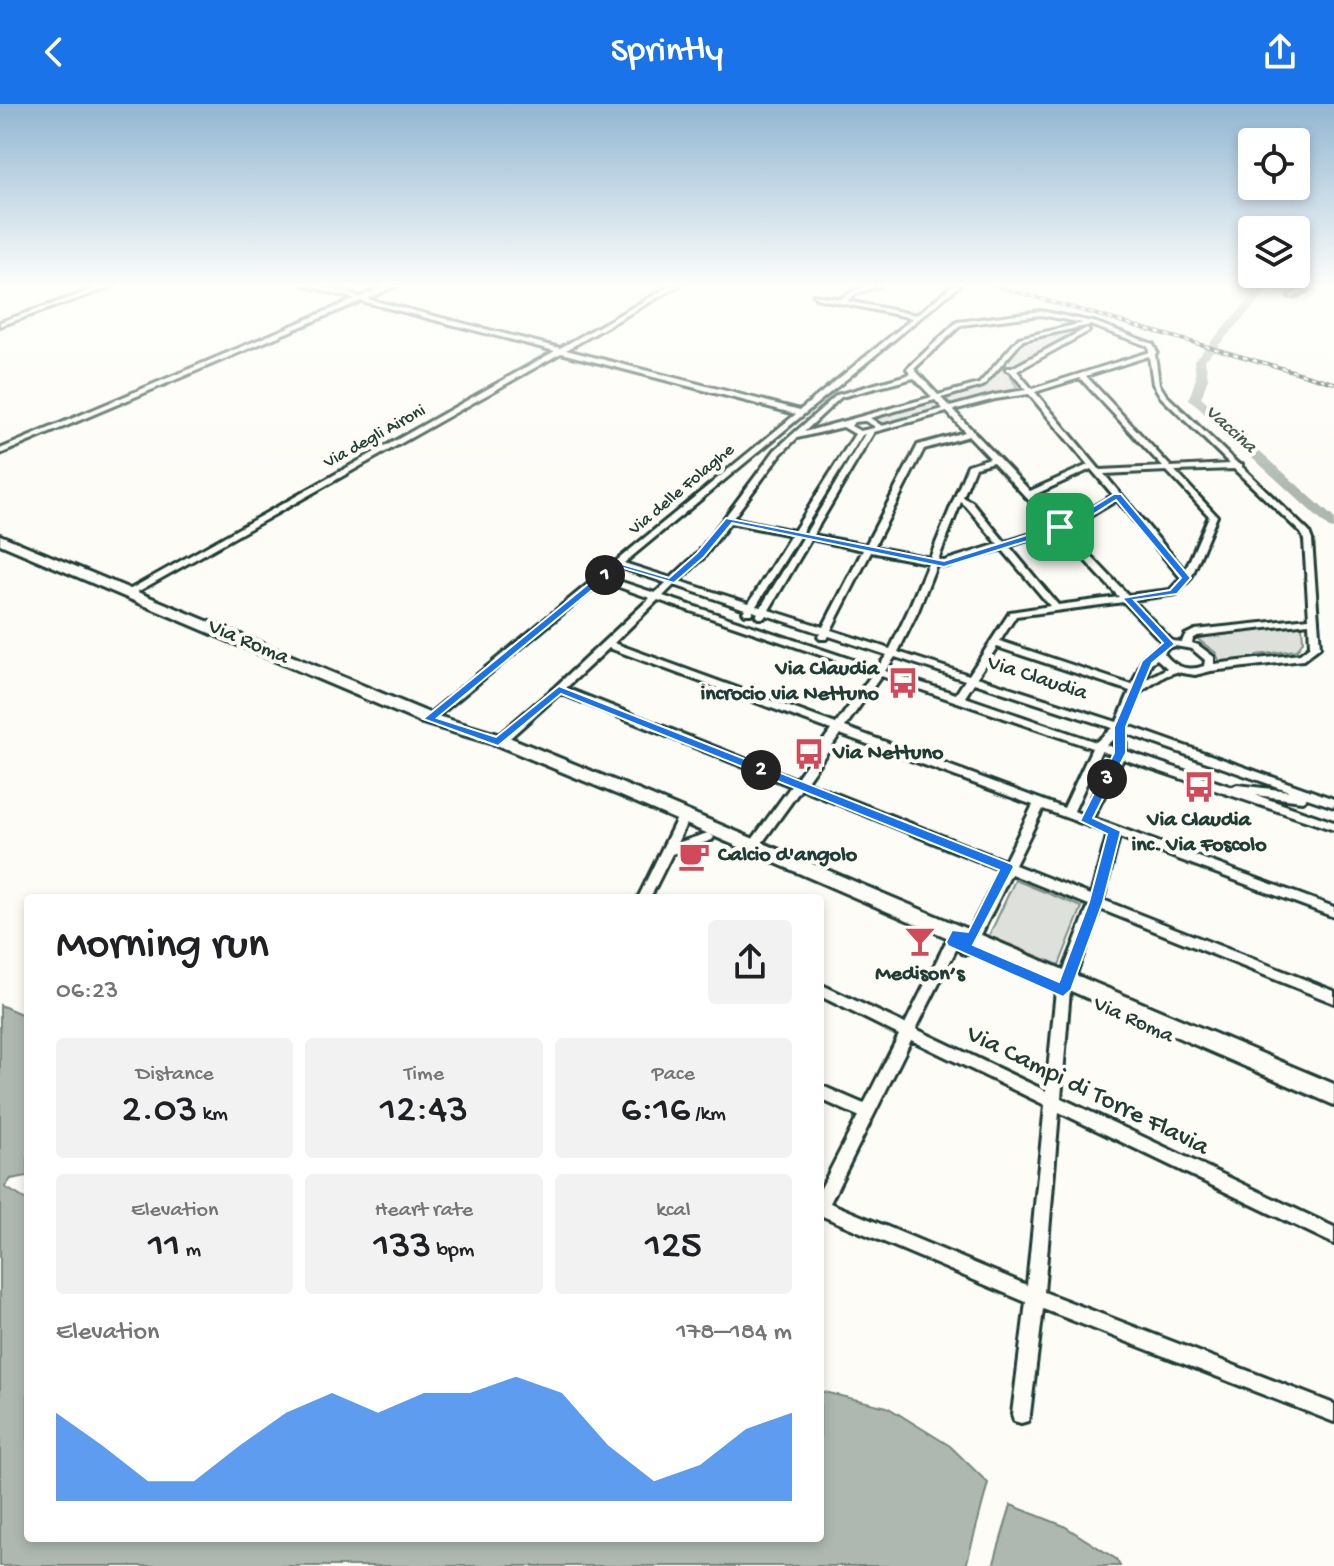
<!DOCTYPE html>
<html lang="en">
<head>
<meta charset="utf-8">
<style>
	:root { --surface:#fff; --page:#f2f2f2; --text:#202124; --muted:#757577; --accent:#1a73e8 }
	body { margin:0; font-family:"Gochi Hand",sans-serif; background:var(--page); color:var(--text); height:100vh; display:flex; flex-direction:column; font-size:30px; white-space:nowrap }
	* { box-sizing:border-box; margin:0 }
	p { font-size:26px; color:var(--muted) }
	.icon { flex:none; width:44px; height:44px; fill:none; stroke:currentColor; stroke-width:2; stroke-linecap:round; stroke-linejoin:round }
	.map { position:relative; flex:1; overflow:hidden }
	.side { position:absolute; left:24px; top:790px; width:800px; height:648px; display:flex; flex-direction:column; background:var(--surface); border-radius:8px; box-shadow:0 4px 12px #0003 }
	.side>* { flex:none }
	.fabs { position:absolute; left:1238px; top:24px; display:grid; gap:16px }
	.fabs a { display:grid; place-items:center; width:72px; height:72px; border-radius:8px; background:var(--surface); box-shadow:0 4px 12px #0003; font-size:40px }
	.pin { position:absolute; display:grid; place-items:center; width:68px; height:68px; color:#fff; margin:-34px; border-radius:16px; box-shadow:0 4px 12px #0006 }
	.km { position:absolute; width:40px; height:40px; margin:-20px; border-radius:50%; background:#222; color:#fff; font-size:22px; line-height:40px; text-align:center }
	.round { display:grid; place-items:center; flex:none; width:84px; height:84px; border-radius:8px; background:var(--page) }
	.head { display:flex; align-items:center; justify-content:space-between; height:136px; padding:0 32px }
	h1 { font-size:44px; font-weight:600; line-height:60px }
	.metrics { display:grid; grid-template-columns:repeat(3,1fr); gap:12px; height:136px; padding:8px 32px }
	.metrics div { display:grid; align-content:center; border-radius:8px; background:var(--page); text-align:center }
	.metrics b { font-size:40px; font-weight:600 }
	.metrics small { font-size:22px; font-weight:400 }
	.metrics p { font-size:22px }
	.chart { height:224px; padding:16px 32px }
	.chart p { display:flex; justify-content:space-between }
	.chart svg { width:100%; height:144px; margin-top:8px; fill:var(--accent); opacity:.7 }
	header { display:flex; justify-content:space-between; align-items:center; height:104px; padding:0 32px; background:var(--accent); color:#fff; font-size:36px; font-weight:600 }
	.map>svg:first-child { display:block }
</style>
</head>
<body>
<header><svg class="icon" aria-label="back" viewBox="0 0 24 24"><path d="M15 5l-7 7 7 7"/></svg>Sprintly<svg class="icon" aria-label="share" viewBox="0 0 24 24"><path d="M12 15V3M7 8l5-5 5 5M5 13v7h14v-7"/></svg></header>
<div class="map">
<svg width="1334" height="1462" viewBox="0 0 1334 1462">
	<rect width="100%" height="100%" fill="#fdfcf7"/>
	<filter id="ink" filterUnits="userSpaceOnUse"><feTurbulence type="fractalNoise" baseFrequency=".0125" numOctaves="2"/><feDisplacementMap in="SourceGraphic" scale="16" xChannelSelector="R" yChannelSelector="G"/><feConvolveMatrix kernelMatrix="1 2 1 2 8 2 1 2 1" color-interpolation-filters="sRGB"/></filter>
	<g filter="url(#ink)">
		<path fill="#dde0db" stroke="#7e8e88" stroke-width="2" d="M1076,225L1083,227L1011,265L1002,263L1024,236Z
			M1001,265L1006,266L1019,286L952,302L945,293L983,282Z
			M933,296L942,306L882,322L868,314Z
			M1302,521L1303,537L1297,546L1257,551L1256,557L1221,561L1216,549L1196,534Z
			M1015,776L1082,803L1059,861L989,832Z"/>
		<path fill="#aeb8b1" stroke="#75877f" stroke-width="2" d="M0,901L28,913V1072L11,1075L5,1083L28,1097V1434H820V1287L887,1303L950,1342L988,1379L966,1462H0Z
			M1011,1401L1064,1422L1116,1455L1120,1462H993Z"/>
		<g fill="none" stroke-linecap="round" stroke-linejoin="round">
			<path fill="#aeb8b1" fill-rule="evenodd" d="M1263,181H1273L1205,256L1208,274L1201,294L1334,414V425L1329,424L1189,295L1196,274L1194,256Z"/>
			<defs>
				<path id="street" d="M107,181H116L0,222V218Z
					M304,181H315L360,193L388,181H397L367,195L560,244L672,181H680L566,246L800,306L913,214L816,194L814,191L841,195C853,186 866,181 881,181L855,190L847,197L917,211L953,181H960L624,459L671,474L698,449L775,346L837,291L911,270L907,265L908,264L957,218L1041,207L1097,219L1153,240L1157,248L1155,250L1159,280L1166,291L1238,360H1242V363L1309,428L1312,436L1320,543L1303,556L1211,567L1195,571L1176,568L1165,572L1139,589L1126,621L1334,695V703L1307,694L1302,697L1256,691L1334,718V726L1123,655L1093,714L1334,803V813L1119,733L1103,796L1334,887V899L1100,805L1070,886L1061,994L1334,1123V1140L1059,1008L1044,1188L1334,1300V1318L1043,1205L1030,1310L1028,1317L1021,1319L1014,1317L1012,1310L1026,1198L820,1111V1086L858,1012L820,995V981L864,1000L899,931L820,892V880L905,920L952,826L957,825L962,826L964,830L916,925L1046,987L1056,886L1089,801L1011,770L972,849L967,850L962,849L960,845L1001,766L801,685L752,753H744L742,750L744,747L791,682L560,589L502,641H494L493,638L494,635L555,583L650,494L602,477L432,617L428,618L423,615L796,310L561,249L130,492L127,491V487L555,247L361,197L0,350V345L355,195ZM1041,211L1083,219L1019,234L979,280L938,291L914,265L961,221ZM1090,221L1148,242L1149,248L1032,285L1017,267L1089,227L1087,224L1012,264H1006V266L1011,268L1026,286L994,291L950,303L941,294L983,282L1023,236ZM1149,252L1153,280L1161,293L1230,360L1171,363L1086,272ZM914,274L932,293L804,328L841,293ZM1080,274L1163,363L1100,366L1035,288ZM1029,290L1088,361L1030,387L953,306L995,295ZM935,296L943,305L882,322L870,314ZM947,308L965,328L918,341L866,441L813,431L874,328ZM865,317L874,322V324L860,327L851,322L854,318ZM843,323L855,330L794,427L733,414L781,350L797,334ZM865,330L806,429L802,428L862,331ZM969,332L990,354L968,361L930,454L874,443L924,345ZM993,358L1054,423L1005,438L972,398L963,393L975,363ZM1091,365L1113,391L1068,418L1061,420L1034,391ZM1234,365L1301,429L1304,436L1309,514L1195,526L1185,531L1182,538L1172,537L1133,496L1176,490L1191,474L1217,412L1175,367ZM1167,367L1209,412L1185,467L1104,370ZM1117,396L1181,474L1170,486L1128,491L1065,425L1074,422ZM961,398L966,402L998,440L944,457L938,456ZM730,419L791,431L749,499L679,477L704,453ZM1058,427L1119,493L1058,501L1009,442ZM799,433L803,434L761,503L756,502ZM811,435L863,446L823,523L769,506ZM1002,445L1050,502L1010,508L969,571L898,548L918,507L936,461L947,462ZM871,448L928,459L908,507L890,545L831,526ZM619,463L666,479L655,489L607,473ZM674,481L745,505L743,508L745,510H751L753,507L758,509L756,512L758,514H764L766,511L820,529L818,533L820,535H826L829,532L887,551L877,564L663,492ZM658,496L873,569L836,620L614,539ZM1124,498L1163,539L1143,555L1132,581L1000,537L1016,512ZM1309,519L1310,542L1300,550L1214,560V553L1198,541L1192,539L1193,534L1197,532ZM1175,542L1192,545L1205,556L1204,562C1188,568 1174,563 1164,549L1167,544ZM997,543L1130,587L1117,618L977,573ZM609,544L831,626L796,675L566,584ZM895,553L965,576L956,590L885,567ZM1157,555L1167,564L1145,576L1151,559ZM881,572L1092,644L1064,704L845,623ZM974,579L1112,624L1096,638L965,593ZM1125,629L1289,687L1237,681L1232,683L1126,647ZM840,630L1033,701L1005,757L806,678ZM1115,634V644L1106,641ZM1101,647L1113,651L1083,711L1074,707ZM1043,705L1108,729L1091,791L1015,761ZM911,936L1045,1001L1027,1181L830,1099Z
					M1309,181H1317L1294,193L1289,192Z
					M684,708L690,712L677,739L708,729L714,733L712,736L672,750L650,794H638L678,712Z"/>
				<path id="secondary" d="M0,431L434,611L511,634L633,684L1334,980V1001L621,692L499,642L422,619L0,440Z"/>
			</defs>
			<use href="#street" stroke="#1f3d34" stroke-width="6"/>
			<use href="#secondary" stroke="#1f3d34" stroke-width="6"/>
			<use href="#street" fill="#fdfcf7" fill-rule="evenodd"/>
			<use href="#secondary" fill="#fdfcf7" fill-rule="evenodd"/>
			<defs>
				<path id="rail" d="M993,181L1334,279"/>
			</defs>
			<use href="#rail" stroke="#1f3d34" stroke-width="4"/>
			<use href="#rail" stroke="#fdfcf7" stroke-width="2" stroke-dasharray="5" stroke-linecap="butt"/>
		</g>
	</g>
	<linearGradient id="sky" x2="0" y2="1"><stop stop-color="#91b6d2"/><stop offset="0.47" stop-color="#fefefb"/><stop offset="1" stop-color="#fefefb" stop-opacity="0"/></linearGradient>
	<rect width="1334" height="386" fill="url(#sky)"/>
	<path fill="#1a73e8" stroke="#fff" stroke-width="2" fill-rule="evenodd" d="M1114,390H1121L1191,474L1177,490L1134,496L1175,540L1152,559L1126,623V649L1093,714L1121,727L1103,798L1071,886L1063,893L948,842L946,838L952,826L968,828L999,766L561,590L498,642L423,615L615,458L669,474L697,449L726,414L944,457L1068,418ZM1116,396L1181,474L1170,486L1122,494L1163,539L1142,557L1114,623V649L1080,717L1107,730L1089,798L1059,878L973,841L1014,763L1012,760L559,582L496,633L437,614L620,463L674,479L704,453L732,419L944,463L1075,422Z"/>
	<defs>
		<symbol id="bus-bare" viewBox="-9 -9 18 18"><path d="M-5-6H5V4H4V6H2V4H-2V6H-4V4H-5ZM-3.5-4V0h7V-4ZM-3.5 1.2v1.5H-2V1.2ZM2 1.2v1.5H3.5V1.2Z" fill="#d1495b" stroke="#fdfcf7" stroke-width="2.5" paint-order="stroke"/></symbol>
		<symbol id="cafe-bare" viewBox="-9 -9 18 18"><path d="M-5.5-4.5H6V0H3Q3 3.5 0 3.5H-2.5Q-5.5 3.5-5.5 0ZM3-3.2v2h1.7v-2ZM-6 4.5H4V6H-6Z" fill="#d1495b" stroke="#fdfcf7" stroke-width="2.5" paint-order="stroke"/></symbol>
		<symbol id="bar-bare" viewBox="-9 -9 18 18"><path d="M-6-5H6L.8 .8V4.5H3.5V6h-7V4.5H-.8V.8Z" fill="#d1495b" stroke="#fdfcf7" stroke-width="2.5" paint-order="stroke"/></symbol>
	</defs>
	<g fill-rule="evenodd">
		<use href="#bus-bare" x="881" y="557" width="44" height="44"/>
		<use href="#bus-bare" x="787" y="628" width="44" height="44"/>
		<use href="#bus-bare" x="1177" y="661" width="44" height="44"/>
		<use href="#cafe-bare" x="672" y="730" width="44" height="44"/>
		<use href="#bar-bare" x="898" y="815" width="44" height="44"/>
	</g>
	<g text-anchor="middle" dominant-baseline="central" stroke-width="8" stroke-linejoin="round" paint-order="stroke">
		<g font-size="18" fill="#1f3d34" stroke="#fdfcf7">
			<text transform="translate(375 333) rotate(-29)">Via degli Aironi</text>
			<text transform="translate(682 386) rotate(-40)">Via delle Folaghe</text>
		</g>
		<g font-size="20" font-style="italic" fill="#435c53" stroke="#fdfcf7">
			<text transform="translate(1230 326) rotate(42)">Vaccina</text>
		</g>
		<g font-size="22" fill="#1f3d34" stroke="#fdfcf7">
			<text transform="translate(248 539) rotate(23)">Via Roma</text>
			<text transform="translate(1037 575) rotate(18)">Via Claudia</text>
			<text transform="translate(1133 917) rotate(24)">Via Roma</text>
		</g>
		<g font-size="22" font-weight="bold" fill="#1f3d34" stroke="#fdfcf7" text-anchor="start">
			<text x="879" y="566" text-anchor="end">Via Claudia<tspan x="879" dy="25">incrocio via Nettuno</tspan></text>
			<text x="833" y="650">Via Nettuno</text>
			<text x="1199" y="717" text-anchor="middle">Via Claudia<tspan x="1199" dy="25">inc. Via Foscolo</tspan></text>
			<text x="718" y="752">Calcio d'angolo</text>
			<text x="920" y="871" text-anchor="middle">Medison’s</text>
		</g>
		<g font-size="26" fill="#1f3d34" stroke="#fdfcf7">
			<text transform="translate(1087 988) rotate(26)">Via Campi di Torre Flavia</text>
		</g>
	</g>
</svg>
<div class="fabs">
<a><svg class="icon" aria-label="locate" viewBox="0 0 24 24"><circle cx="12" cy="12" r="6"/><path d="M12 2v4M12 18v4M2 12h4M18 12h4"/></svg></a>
<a><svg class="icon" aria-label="layers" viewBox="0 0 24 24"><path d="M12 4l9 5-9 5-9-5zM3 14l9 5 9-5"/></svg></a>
</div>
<div class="pin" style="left:1060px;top:423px;background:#1e9e55"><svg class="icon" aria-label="arrive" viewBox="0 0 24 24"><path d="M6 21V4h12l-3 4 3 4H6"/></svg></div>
<b class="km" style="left:605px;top:471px">1</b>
<b class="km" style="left:761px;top:666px">2</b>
<b class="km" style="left:1107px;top:675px">3</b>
<section class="side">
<div class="head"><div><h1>Morning run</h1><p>06:23</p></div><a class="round"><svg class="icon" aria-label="share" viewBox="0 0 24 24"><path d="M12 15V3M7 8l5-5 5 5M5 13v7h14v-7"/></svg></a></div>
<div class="metrics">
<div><p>Distance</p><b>2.03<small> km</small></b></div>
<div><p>Time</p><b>12:43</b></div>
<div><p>Pace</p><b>6:16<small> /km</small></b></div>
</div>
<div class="metrics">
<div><p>Elevation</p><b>11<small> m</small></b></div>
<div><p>Heart rate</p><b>133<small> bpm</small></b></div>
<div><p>kcal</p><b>125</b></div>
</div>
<div class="chart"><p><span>Elevation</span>178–184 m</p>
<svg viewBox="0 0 160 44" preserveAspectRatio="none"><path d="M0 44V17L10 27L20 38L30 38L40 27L50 17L60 11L70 17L80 11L90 11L100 6L110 11L120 27L130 38L140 33L150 22L160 17V44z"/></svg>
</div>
</section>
</div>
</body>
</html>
